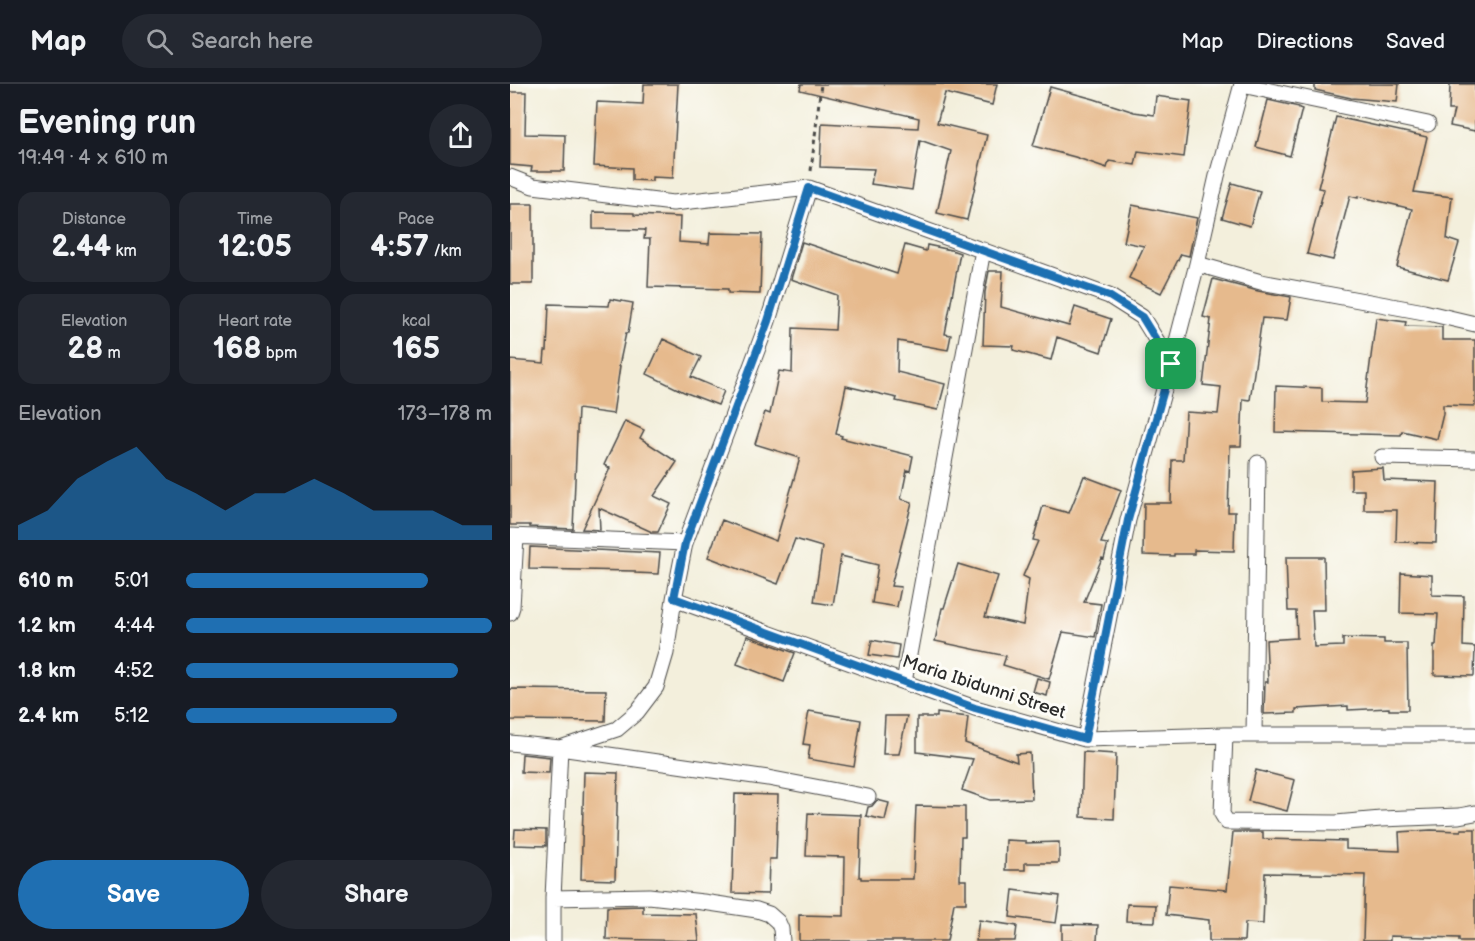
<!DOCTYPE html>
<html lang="en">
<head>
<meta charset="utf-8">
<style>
	:root { --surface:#171b24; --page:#242831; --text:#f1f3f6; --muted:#9ea1a6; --line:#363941; --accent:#1f6fb2 }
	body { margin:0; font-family:"Balsamiq Sans",sans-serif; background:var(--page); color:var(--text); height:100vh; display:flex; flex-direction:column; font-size:22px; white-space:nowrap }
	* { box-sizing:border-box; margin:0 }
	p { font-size:20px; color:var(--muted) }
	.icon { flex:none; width:33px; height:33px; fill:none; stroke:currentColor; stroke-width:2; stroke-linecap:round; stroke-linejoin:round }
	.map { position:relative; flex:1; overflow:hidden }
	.sheet { display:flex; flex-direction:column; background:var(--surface); width:510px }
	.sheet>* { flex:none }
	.pin { position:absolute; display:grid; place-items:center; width:51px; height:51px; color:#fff; margin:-26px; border-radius:12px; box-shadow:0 3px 9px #0006 }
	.round { display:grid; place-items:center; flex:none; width:63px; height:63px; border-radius:32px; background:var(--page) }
	.overview { display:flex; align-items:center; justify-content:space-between; height:102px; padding:0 18px }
	h1 { font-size:33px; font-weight:600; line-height:45px }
	.figures { display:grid; grid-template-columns:repeat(3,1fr); gap:9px; height:102px; padding:6px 18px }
	.figures div { display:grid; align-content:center; border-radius:15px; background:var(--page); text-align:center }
	.figures b { font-size:30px; font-weight:600 }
	.figures small { font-size:16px; font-weight:400 }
	.figures p { font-size:16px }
	.chart { height:168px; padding:12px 18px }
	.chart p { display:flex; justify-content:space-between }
	.chart svg { width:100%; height:108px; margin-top:6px; fill:var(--accent); opacity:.7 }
	.button { display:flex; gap:12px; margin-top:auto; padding:12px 18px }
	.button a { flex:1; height:69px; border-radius:36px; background:var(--accent); color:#fff; font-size:24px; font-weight:600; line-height:69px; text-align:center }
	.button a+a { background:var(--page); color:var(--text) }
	ul { padding:0 18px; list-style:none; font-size:20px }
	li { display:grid; grid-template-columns:96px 72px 1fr; align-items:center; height:45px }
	li i { height:15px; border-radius:8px; background:var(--accent) }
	header { display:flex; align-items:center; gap:36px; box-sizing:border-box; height:84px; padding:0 30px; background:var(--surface); border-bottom:2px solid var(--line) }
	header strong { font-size:28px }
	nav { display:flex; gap:33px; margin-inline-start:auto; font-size:21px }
	.search { width:420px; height:54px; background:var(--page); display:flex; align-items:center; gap:15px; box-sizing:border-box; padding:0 21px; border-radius:33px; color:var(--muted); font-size:22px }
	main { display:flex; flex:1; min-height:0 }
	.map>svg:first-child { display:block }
</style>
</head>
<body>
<header>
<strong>Map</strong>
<div class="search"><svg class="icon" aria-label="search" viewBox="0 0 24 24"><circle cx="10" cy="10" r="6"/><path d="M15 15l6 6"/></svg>Search here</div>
<nav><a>Map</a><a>Directions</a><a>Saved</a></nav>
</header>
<main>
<section class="sheet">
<div class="overview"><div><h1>Evening run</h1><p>19:49 · 4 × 610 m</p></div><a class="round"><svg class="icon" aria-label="share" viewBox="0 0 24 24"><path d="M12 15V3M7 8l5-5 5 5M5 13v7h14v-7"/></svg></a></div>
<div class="figures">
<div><p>Distance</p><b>2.44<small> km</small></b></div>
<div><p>Time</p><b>12:05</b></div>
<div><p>Pace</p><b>4:57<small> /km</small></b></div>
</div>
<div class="figures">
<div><p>Elevation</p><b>28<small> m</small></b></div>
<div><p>Heart rate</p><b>168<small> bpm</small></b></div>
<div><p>kcal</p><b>165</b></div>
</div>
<div class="chart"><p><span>Elevation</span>173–178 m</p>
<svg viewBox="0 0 160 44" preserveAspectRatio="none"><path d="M0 44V38L10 32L20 19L30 12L40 6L50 19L60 25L70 32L80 25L90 25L100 19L110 25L120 32L130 32L140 32L150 38L160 38V44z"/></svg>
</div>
<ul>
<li><b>610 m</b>5:01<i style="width:79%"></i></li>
<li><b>1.2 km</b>4:44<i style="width:100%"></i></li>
<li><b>1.8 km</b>4:52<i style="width:89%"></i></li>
<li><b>2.4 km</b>5:12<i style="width:69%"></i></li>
</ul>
<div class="button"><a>Save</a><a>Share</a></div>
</section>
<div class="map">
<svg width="965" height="857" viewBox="0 0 965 857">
	<rect width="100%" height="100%" fill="#fdfcf7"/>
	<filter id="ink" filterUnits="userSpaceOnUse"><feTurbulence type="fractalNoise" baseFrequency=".0167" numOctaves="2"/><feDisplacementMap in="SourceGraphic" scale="12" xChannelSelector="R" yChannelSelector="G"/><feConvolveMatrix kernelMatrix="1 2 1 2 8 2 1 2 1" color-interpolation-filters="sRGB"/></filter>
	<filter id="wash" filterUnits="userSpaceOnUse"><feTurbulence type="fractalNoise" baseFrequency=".008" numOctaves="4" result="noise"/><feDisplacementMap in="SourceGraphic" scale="24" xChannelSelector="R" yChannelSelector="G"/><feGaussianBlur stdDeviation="1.35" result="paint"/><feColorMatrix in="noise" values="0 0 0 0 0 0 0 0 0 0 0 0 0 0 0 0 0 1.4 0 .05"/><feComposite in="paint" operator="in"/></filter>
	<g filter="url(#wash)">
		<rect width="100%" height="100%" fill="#f3efdc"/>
		<g id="blocks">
			<path fill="#e6ba8d" d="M134,0H168L163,94L142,93V97L122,96V84L84,82L87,18L133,20Z
				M291,0H487L482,21L435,9L427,39L477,51L457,136L427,129L441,67L410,56L402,106L361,100L364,85L310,83L312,39L408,44L409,34L290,6Z
				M805,0H889L887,18L841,14L805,6Z
				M940,0H965V47L940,42L944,26H939Z
				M540,3L584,15L624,28L644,31L646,12L681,17L674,73L628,67L625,81L599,77L597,84L565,73L523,62Z
				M0,8H16L15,50L55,51L54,87H21L22,83L0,81Z
				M758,16L789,23V24L792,25L780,72L746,63Z
				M826,33L917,53L904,108L942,113L937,155L949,159L938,196L887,183L902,125L848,112V114L840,112L823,176L797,170L814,105L808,104Z
				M722,99L750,107L740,142L712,134Z
				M0,120H23V200H0Z
				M622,121L687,134L679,172L671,170L651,209L619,194L634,162L614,158Z
				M83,128L124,129V131L170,133L169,158L199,160L200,149L252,150L250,210L218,209V205L138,203L140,155H134L135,146L83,145Z
				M292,158L387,190L395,161L416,167L417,161L441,166L450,169L435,250L441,251L438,266L388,257L387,288L435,300L428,326L386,317L387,314L336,302L326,350L332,352L331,354L403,372L400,387L397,386L391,415L402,418L381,502L391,503L387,523L362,519L368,481L331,472L323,521L304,518L312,463L285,455L268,500L198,473L212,436L266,457L290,374L245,360L255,328L260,330L269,287L282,289L283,244L325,246L327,211L281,195Z
				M479,187H493L491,223L559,242L565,223L601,235L591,268L547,253L541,276L503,266L504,262L473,261L475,208Z
				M703,195L748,207L781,213L777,236L752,234L740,316L733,315L731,362H720L718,428H725L724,467L684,466V470H664V472L633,471L634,419H661L662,376H673L676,328L708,330L711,303L693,301L701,235L693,233Z
				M100,215L123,219L118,249H116L109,282H110L103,330L68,325L63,445L20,443V441H0V276L34,279L35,267H37L39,220L99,222Z
				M866,234L896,238L895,242L932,243V256H965V322L933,321V330L927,355L892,347L891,351L765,348L766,302L812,304V318L855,319Z
				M153,255L191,273L181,293L214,307L208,321L174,308L137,290Z
				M115,337L134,346L130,354L167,378L144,412L161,420L148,448H142L89,424L90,446L72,445L100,384L94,381Z
				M873,384L874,396L928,398L926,459L886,458L887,426H854V406H841V386Z
				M574,392L611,406L591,459L598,460L594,475L592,474L574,518L591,520L585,553L553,548L539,595L493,581L496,572L425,557L432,524H434L448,480L488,492L475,533L513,541L519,495L513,492L528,457L523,456L533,422L559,429Z
				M20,463L150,469L148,490L125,489V487L19,485Z
				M776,473H814L815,526H802L804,563L833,562V554L874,555V559H897L898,626H879V624L838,626V622L786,625V629L754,630L755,598H758L756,556L787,554L786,527H778Z
				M891,489L922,491V511L954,512L953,562L965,563L964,592L924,591V561H926L928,530L890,529Z
				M237,552L285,569L274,598L227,580Z
				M362,556L389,561L387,575L359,571Z
				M527,594L540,598L537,612L523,608Z
				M0,605L96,606L95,637L0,636Z
				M299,627L351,636L344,683L298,675L300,661L293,660Z
				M427,629L458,633L455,659L507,678L506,670L520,669L522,715L480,716L452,706L463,675L407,668V633H427Z
				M375,632H397L389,670H373Z
				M573,668L606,670L604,735L571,733Z
				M12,670L40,673L39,689L11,688Z
				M746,686L785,696L777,727L738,717Z
				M74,688L108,689L105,796L71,795Z
				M225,710L268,711L266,775H259L258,810L222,809Z
				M367,716L379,719L375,736L356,732L358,723L362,722Z
				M406,722L455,723V753H451L450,796H456V819H444L437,857H289V831L334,832L335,773L296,772L298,729L351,731L349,793H351V795H403Z
				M5,745L36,746V762L4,761Z
				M951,745H965V857H949V854L880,852V857H853L855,791L755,789L753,840L735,839L734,857H699V836L656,831L659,801L717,806L723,748H753V755L836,757V765L890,767L889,748L921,746L951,747Z
				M496,756L516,757V759L549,758V779H515V786H495Z
				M503,806L550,812L546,839L500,833Z
				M617,820L646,821L645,838L616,837Z
				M133,822V829L186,830L189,857L96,855L97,823Z
				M469,836L507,842L505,857H466Z
				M552,840L588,841L587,857H552Z"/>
		</g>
	</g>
	<g filter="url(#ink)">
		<use href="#blocks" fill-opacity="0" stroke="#494846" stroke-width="1.5"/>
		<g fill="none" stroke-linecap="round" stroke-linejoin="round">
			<defs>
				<path id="minor" d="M732,1L918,40
					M0,93L23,102L163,119L299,104L599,212L632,233L661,280
					M687,180L751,198L914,228L965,240
					M872,373L965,375
					M0,452L175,459
					M164,515L465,624L575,655L715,651H965
					M0,529L2,523L6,453
					M394,598L473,166
					M715,651L712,730L717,738L826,739L871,735L949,732L965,729
					M744,651L748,379
					M575,655L618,436L661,280L687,180L707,92L732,0
					M0,659L50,664L258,694L358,713
					M43,814L139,812L193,818L247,826L259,830L268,838L271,845L272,857
					M43,857V814L50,664L107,645L127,628L146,603L156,569L164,515L175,459L258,237L299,104"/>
			</defs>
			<use href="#minor" stroke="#494846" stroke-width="17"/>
			<path stroke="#494846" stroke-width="3" stroke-dasharray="4.5 4.5" stroke-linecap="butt" d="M301,87L311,0"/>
			<use href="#minor" stroke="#fff" stroke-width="15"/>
		</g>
	</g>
	<g fill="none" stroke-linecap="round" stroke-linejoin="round" filter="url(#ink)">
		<defs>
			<path id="route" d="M299,104L599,212L632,233L661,280L618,436L575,655L465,624L164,514L175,459L258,237Z"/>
		</defs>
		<use href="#route" stroke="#fff" stroke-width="12"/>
		<use href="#route" stroke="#1f6fb2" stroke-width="8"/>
	</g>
	<g text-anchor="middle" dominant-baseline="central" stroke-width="6" stroke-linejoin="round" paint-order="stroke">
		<g font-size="18" fill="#2b2b2b" stroke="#fdfcf7">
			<text transform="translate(474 603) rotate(18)">Maria Ibidunni Street</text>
		</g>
	</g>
</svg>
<div class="pin" style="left:661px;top:280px;background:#1e9e55"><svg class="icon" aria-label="arrive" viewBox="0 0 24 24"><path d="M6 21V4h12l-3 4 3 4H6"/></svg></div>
</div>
</main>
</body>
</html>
